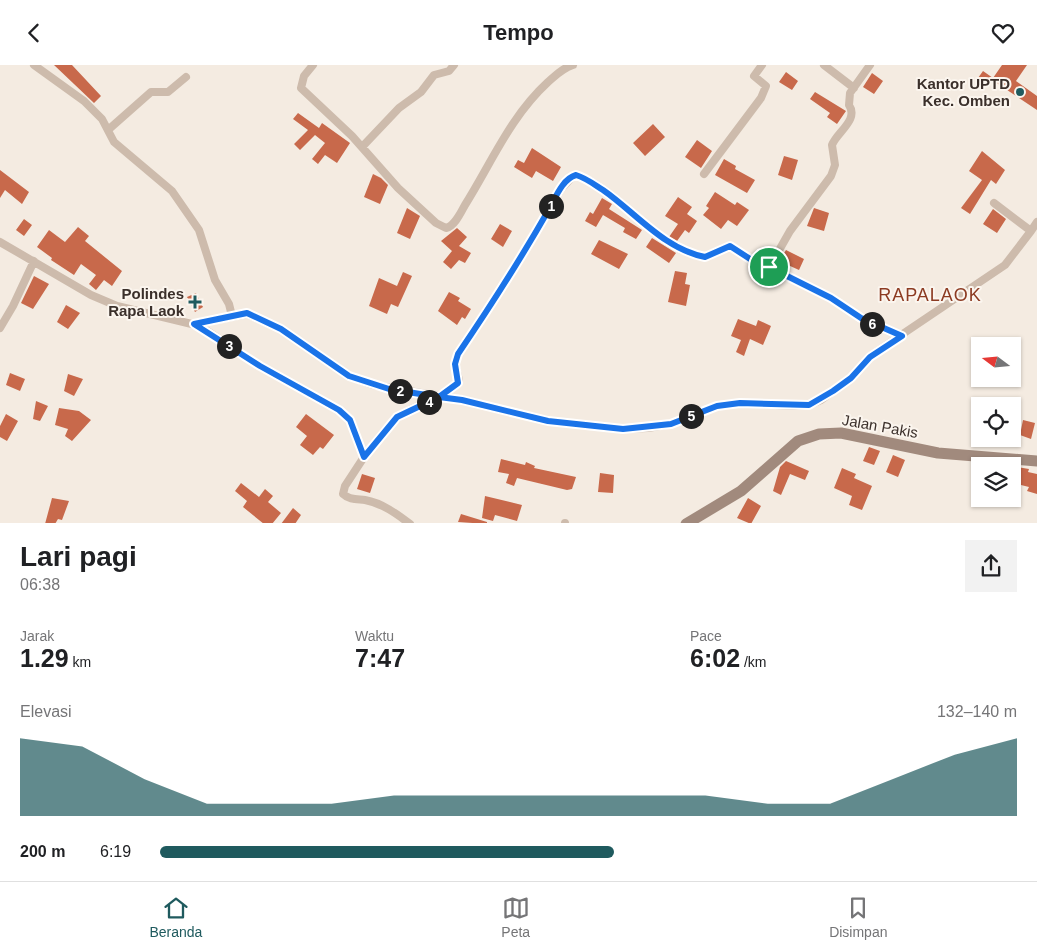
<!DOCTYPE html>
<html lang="id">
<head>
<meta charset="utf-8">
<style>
	:root { --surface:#fff; --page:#f2f2f2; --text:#202124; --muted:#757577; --line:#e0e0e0; --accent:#1f5a5e }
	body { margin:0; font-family:Arial,sans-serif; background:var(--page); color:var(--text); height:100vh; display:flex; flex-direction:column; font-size:19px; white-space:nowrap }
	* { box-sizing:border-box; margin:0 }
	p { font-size:16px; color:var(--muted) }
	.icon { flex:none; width:28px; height:28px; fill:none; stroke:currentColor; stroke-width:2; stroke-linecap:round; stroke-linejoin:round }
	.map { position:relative; height:458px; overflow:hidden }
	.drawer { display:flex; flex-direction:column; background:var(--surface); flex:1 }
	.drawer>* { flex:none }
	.needle { width:32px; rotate:286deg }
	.controls { position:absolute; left:971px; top:272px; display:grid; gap:10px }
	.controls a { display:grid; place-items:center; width:50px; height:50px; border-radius:0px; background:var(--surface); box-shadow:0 1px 4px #0004; font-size:25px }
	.pin { position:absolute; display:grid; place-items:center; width:42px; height:42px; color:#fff; margin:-21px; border:2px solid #fff; border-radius:50%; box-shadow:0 1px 5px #0007 }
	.km { position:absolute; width:25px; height:25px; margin:-12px; border-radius:50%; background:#222; color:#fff; font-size:14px; line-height:25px; text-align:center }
	.round { display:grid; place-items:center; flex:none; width:52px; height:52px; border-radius:0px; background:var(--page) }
	.head { display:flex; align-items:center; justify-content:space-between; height:85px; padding:0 20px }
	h1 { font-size:28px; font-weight:800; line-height:38px }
	.stats { display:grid; grid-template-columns:repeat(3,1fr); gap:8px; height:85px; padding:5px 20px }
	.stats div { display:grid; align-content:center }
	.stats b { font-size:25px; font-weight:800 }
	.stats small { font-size:14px; font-weight:400 }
	.stats p { font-size:14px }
	.chart { height:140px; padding:10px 20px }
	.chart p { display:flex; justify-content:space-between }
	.chart svg { width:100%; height:90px; margin-top:5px; fill:var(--accent); opacity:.7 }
	ul { padding:0 20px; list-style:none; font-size:16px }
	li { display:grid; grid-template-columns:80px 60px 1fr; align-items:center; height:38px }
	li i { height:12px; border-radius:6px; background:var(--accent) }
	header { display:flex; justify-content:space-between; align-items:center; height:65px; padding:0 20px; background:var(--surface); font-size:22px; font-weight:800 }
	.tabs { display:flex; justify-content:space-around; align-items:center; height:70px; border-top:1px solid var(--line); background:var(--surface); font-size:14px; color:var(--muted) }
	.tabs a { display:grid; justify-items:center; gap:2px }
	.tabs .on { color:var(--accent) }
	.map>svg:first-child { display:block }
</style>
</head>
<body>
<header><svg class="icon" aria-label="back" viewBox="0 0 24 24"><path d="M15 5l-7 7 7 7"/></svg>Tempo<svg class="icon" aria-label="heart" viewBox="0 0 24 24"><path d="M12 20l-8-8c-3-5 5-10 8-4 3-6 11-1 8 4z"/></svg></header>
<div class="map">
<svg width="1037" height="459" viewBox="0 0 1037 459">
	<rect width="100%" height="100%" fill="#f4ebe1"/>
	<path fill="#c8694b" d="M54,0H72L101,31L94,38Z
		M1002,0H1027L1016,16L1037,31V45L992,15L989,21L978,13L983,6L993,13Z
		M786,7L798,16L792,25L779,17Z
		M872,8L883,16L874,29L863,22Z
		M815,27L846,46L837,59L827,52L830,48L810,34Z
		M298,48L319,63L322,58L350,78L337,98L325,90L318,99L312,94L325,78L315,70L300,85L294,79L308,65L293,54Z
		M653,59L665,72L645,91L633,78Z
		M697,75L712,86L701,103L685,92Z
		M532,83L561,102L553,116L536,106L532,113L514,102L518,95L524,98Z
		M982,86L1005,105L996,119L991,115L970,149L961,143L982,115L969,106Z
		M784,91L798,95L792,115L778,110Z
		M724,94L736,101L735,104L755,115L747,128L715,110Z
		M0,105L29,127L22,139L5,125L0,133Z
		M373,109L381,113L388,120L380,139L364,132Z
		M715,127L735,140L737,137L749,145L737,161L728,155L721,164L703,150L709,143L706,141Z
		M678,132L692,142L687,149L697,156L689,168L685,165L677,176L669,172L678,159L665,151Z
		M602,133L612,139L609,144L642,165L636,174L623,167L625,163L603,150L596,162L585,156L590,147L593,149Z
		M407,143L420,151L410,174L397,168Z
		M814,143L829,148L824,166L807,161Z
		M993,144L1006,154L997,168L983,159Z
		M24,154L32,160L24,171L16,165Z
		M500,159L512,166L503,182L491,174Z
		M78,162L89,171L85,176L122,206L112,221L104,215L96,225L89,219L96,210L81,199L74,210L51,195L52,193L37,182L49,165L65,177Z
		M457,163L467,172L459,181L471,188L465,198L459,195L451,204L443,197L452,186L441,176Z
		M652,173L676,188L669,198L646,182Z
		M599,175L628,189L619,204L591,189Z
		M786,185L804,194L799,205L779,196Z
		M675,206L687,208L685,219L690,220L686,241L668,237Z
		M403,207L412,211L398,242L391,239L387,249L369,241L379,213L397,221Z
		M34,211L49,219L33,244L21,238Z
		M449,227L460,233L458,236L471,244L465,254L462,252L457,260L438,246Z
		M196,228L203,242L195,247L187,232Z
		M66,240L80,248L68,264L57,257Z
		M738,254L756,261L758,255L771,261L763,280L750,274L744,291L736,287L741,275L731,271Z
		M10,308L25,314L20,326L6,320Z
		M68,309L83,314L74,331L64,326Z
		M36,336L48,341L40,356L33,354Z
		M59,343L79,346L91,355L72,376L65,371L68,364L55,360Z
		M6,349L18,356L7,376L0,372V361Z
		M306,349L334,370L323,384L320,382L313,390L300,380L307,371L296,362Z
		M1023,355L1035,358L1031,374L1020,370Z
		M869,382L880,386L874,400L863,396Z
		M893,390L905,395L898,412L886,407Z
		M501,394L525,400L526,397L535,401L534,403L576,412L572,424L567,425L517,413L514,421L506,418L509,409L498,407Z
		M786,396L809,406L805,415L790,409L781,430L773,426L780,402Z
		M1017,402L1029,404L1028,407L1037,409V429L1027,426L1029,422L1013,418Z
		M842,403L856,409L854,413L872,421L862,445L849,440L852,431L834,423Z
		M600,408L614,410L613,428L598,427Z
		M362,409L375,413L370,428L357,424Z
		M241,418L259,432L265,424L273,431L268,437L281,448L272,459H264L243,442L247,436L235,426Z
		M485,431L522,440L517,456L495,450L493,456L482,453Z
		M52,433L69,436L62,455L58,454L55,459H45Z
		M748,433L761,441L751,459L737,453Z
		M293,443L301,450L295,459H281Z
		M461,449L487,457V459L458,457Z"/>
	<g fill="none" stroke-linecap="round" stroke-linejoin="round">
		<path stroke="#cdbbac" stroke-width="8" d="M34,0L84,36L102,54L114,77L172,126L199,165L215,215L229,239L232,251
			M313,0L304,11L301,23L352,71L398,123L436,158L446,163C455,161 461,147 465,140C492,97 510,52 548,17C556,10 563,3 573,0
			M824,0L854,23
			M108,65L151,27H168L186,12
			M362,82L399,43L421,27L434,10L449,6L454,0
			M704,109L761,33L766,21L754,11L762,0
			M994,138L1031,166L1037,157
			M0,177L91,230L117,241L200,261L260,301L339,345L350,355L364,392L345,421L343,429C349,435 358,434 365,435C382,438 397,449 410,459
			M769,203L831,233L861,253L902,271
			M194,259L247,249L281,264L349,311L373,320L463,335L548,356L623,364L648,363L671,359L717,341L740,338L794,341L809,340L821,335L851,313L870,291L1005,200L1031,166
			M0,263L13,241L34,196
			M364,392C378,374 390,355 410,345C422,338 454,327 459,315L455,299L458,289L520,194L561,124L572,112C592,106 640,157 656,169C670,180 688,189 705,192L730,181L764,203H769L790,166L831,111L835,100L832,80C837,67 859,55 849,40L850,28L870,0
			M565,458V459"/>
		<path stroke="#a18a7d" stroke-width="11" d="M686,459L741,426L798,376L819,369L841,368L938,388L1037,396"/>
	</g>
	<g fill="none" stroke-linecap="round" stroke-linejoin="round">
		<defs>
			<path id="route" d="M769,202L764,203L730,181L705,192C664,184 636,148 603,125C595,120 586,113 576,110C562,114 555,134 548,146C520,195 490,242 458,289L455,299L458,318L439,332L389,324L349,311L281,264L247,248L194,259L260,301L339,345L350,355L364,392L397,352L439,332L462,335L548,356L623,364L671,359L717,341L740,338L809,340L833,326L851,313L870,292L902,271L861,253L831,233L769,202"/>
		</defs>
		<use href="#route" stroke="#fff" stroke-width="10"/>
		<use href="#route" stroke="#1a73e8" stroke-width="6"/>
	</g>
	<g fill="#1f5a5e" stroke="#fbf5ee" stroke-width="2">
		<circle cx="1020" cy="27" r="5"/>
		<path d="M192.5 229.5h5v5h5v5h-5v5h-5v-5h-5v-5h5z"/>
	</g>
	<g text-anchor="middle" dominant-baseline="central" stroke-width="4" stroke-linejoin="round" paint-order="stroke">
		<g font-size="15" font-weight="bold" fill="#3b302b" stroke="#fbf5ee" text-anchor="end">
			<text x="1010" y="18">Kantor UPTD<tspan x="1010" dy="17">Kec. Omben</tspan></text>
			<text x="184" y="228">Polindes<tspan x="184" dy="17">Rapa Laok</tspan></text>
		</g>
		<g font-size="15" fill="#3b302b" stroke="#fbf5ee">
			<text transform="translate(880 361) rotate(10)">Jalan Pakis</text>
		</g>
		<g font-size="18" letter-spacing="1" fill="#8c3b22" stroke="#fbf5ee">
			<text x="930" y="230">RAPALAOK</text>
		</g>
	</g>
</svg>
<div class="controls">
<a><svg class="needle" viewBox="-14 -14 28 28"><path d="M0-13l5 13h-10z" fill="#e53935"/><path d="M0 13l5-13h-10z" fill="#757577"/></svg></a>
<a><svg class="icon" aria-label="locate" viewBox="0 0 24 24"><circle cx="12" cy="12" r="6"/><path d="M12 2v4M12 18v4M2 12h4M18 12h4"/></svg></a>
<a><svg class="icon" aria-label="layers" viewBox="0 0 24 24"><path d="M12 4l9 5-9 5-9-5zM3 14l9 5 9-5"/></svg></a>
</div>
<div class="pin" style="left:769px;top:202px;background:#1e9e55"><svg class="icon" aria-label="arrive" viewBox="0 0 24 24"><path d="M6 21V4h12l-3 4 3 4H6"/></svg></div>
<b class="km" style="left:551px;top:141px">1</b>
<b class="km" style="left:400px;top:326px">2</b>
<b class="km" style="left:229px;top:281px">3</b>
<b class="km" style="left:429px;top:337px">4</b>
<b class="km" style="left:691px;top:351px">5</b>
<b class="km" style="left:872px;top:259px">6</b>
</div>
<section class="drawer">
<div class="head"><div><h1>Lari pagi</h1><p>06:38</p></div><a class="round"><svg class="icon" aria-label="share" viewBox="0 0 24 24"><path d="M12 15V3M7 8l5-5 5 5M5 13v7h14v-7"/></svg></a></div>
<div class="stats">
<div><p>Jarak</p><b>1.29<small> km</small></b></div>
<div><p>Waktu</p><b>7:47</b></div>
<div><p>Pace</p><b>6:02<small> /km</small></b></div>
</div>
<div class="chart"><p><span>Elevasi</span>132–140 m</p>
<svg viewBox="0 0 160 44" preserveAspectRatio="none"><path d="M0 44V6L10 10L20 26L30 38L40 38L50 38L60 34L70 34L80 34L90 34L100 34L110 34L120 38L130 38L140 26L150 14L160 6V44z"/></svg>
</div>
<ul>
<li><b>200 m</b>6:19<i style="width:53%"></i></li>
</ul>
</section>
<nav class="tabs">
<a class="on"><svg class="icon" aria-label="home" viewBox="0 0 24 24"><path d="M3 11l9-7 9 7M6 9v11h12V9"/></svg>Beranda</a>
<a><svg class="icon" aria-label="map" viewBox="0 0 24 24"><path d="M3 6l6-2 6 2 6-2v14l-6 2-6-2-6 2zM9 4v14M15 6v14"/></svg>Peta</a>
<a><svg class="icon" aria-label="saved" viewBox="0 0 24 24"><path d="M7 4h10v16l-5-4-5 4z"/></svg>Disimpan</a>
</nav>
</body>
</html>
